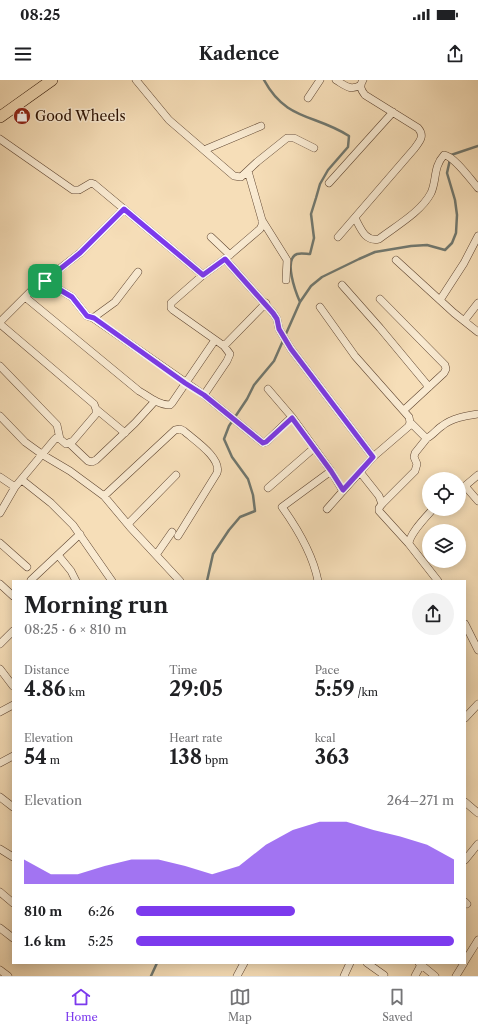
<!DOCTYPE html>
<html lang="en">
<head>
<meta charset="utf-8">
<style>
	:root { --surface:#fff; --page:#f2f2f2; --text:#202124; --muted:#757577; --line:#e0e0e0; --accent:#7c3aed }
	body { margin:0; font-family:"Libre Caslon Text",serif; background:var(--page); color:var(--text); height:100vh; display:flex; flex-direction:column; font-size:15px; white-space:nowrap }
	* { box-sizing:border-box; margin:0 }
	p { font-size:13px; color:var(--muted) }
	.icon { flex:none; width:22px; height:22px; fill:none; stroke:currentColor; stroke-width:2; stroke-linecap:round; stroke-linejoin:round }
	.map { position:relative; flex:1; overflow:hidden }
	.side { position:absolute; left:12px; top:500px; width:454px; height:384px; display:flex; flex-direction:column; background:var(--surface); border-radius:0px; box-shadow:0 2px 10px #0003 }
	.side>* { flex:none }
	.buttons { position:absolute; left:422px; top:392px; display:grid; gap:8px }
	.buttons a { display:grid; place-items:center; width:44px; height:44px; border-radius:50%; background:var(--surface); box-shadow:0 2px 10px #0003; font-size:20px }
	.pin { position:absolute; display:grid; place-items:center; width:34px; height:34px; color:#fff; margin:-17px; border-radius:8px; box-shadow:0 2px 6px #0006 }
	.round { display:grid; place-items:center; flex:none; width:42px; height:42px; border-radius:21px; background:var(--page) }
	.head { display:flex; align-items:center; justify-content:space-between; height:68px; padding:0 12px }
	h1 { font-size:22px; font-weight:800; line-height:30px }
	.metrics { display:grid; grid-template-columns:repeat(3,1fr); gap:6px; height:68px; padding:4px 12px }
	.metrics div { display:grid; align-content:center }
	.metrics b { font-size:20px; font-weight:800 }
	.metrics small { font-size:11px; font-weight:400 }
	.metrics p { font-size:11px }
	.chart { height:112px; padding:8px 12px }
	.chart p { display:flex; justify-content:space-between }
	.chart svg { width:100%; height:72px; margin-top:4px; fill:var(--accent); opacity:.7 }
	ul { padding:0 12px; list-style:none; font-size:13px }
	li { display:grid; grid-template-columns:64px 48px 1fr; align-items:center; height:30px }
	li i { height:10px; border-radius:5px; background:var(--accent) }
	.status { display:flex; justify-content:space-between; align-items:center; height:28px; padding:0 20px; background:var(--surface); direction:ltr }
	.status svg { height:11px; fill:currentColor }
	header { display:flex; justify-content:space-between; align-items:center; height:52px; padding:0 12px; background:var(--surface); font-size:18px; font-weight:800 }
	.menu { display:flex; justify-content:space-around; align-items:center; height:56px; border-top:1px solid var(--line); background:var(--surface); font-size:11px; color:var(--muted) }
	.menu a { display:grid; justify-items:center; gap:2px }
	.menu .active { color:var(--accent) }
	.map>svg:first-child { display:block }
</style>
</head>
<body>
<div class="status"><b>08:25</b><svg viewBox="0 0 49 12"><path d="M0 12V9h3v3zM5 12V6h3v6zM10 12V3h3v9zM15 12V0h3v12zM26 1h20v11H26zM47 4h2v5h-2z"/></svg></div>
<header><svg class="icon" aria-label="menu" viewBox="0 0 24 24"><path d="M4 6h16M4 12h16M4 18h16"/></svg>Kadence<svg class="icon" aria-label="share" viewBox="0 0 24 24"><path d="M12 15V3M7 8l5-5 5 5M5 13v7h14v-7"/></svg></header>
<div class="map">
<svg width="478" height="896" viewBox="0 0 478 896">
	<rect width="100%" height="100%" fill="#f6deb8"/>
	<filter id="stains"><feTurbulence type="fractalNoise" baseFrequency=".005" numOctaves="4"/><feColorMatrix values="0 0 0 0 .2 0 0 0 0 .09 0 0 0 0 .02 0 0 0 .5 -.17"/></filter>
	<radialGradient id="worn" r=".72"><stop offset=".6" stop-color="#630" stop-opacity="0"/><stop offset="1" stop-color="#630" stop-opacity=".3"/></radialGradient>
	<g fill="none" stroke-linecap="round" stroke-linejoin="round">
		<path stroke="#70776e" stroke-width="2.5" d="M264,0C286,41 315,34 349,56L348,67L328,90L320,104L316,118L311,134L314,158L310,174C307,174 301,173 297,174C283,179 296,213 300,222
			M207,501L213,474L229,450L240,437L255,431L253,415L248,399L232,377L224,359L229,346L247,319L254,305L274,281L300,222L311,206L322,197L359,179L375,172L411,166L427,165L445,170L452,163L456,153L457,135L455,120L447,93L451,75L478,66
			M151,896L157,883"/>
		<defs>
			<path id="minor" d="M136,0L169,40L234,96L241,97L257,82L287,58H294L314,68
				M336,0C346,6 350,11 361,5
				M308,18L320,0
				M0,59L73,110H79L91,103L94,104L203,195L225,179L260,149L262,145V140L248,91
				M204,70L261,46
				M329,103L393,32
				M355,138C361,149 365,162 379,159C396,146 421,132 431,113C437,100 433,87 444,75C454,76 471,100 478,108
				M262,140L287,180L286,200
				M211,157L230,175
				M338,157L414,69C420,61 425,56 418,48L365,15C361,10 359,6 363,0
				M225,179L273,233L277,239L279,249L291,269L373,377L327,429
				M396,180L454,233L478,252
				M45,201L72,217L87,236L93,238L115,222L138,192
				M342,205L380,248L429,307
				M25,217L139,311C148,316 158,325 170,325L172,323L215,260
				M380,219L445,285L446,289L444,293L404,330
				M440,220L464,183L478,156
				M320,227L355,276L409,337L410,342L409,346L373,377
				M93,238L204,315L227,281L230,274L224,266L173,230L171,228V223L203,195
				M464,241L478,223
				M0,242L31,211L80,173L124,129
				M0,244L94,324L96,329V334L73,361L66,364L60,359L56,358L54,360L15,407L0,397
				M224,266L266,223
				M0,286L57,345L60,359
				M204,315L263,363L266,362L292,337L268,309
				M96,329L125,353
				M0,336L25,362L43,375L70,391L104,416L130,447L180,501
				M292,337L331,391L343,411
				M410,342L425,357L427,358C433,355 437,349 442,346C452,338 465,336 478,334
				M69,363L88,381L92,382L96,380L135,343L155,321
				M360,392L379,416L382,424
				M22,400L51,423L73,445L112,501
				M465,406L478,421
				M268,408L314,368
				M459,411L478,395
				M104,416L175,350L180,349L184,351C194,360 222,378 217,393L178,456
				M433,429C426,437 409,454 409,464L438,501
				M0,433L15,407
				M128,444L176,395
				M0,463L27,487
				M409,464L379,431V428L382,424L415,391L417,384L414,377L415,373L427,358
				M58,475L71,491L76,501
				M156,475L172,452
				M31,500L80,454
				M318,501C313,475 297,448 282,427L331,391
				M0,504L13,516
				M465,544L478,570
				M0,564L13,551
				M0,589L13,606
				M0,632L13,625
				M465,638L478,624
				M0,683L13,676
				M0,717L13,727
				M465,722L478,733
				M0,769L13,777
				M465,780L478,764
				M0,812L13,823
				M465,822L467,824
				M0,848L13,858
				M465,881L478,860
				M367,883L384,895
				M419,883L435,896
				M0,890L8,896
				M237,896L244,883
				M344,896L350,883
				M415,896L422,883
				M456,896L464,883"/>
			<path id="primary" d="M0,37L52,0"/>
		</defs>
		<use href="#minor" stroke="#5e4430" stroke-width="8"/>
		<use href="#primary" stroke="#2b1102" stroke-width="12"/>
		<use href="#minor" stroke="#f9ead1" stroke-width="7"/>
		<use href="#primary" stroke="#f6deb8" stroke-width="11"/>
	</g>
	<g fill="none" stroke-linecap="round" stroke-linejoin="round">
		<defs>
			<path id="route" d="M124,129L203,195L225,179L273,233L277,239L279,249L291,269L373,377L343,410L331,391L292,338L266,362L263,363L204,315L185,303L94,238L87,236L72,217L45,201L80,173Z"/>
		</defs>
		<use href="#route" stroke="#fff" stroke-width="8"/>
		<use href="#route" stroke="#7c3aed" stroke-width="5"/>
	</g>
	<defs>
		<symbol id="shop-disc" viewBox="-11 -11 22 22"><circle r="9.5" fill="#8f2418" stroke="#f9ead1"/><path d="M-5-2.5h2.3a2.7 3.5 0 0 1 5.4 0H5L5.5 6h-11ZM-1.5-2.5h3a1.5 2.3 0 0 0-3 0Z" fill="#fff"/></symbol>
	</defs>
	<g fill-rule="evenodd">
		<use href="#shop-disc" x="12" y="26" width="20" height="20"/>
	</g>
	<g text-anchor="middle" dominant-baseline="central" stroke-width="3" stroke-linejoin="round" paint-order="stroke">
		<g font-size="14" fill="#2b1102" stroke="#f9ead1" text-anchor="start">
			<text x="35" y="36">Good Wheels</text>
		</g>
	</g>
	<rect width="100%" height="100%" filter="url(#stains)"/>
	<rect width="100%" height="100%" fill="url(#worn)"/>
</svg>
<div class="buttons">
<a><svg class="icon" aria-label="locate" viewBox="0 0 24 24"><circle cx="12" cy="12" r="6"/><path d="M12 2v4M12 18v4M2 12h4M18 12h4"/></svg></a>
<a><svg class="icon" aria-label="layers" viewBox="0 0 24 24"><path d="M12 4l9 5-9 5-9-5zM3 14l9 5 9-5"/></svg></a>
</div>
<div class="pin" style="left:45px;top:201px;background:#1e9e55"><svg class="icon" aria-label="arrive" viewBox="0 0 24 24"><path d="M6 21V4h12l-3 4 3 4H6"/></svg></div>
<section class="side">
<div class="head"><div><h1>Morning run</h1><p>08:25 · 6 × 810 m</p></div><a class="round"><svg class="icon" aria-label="share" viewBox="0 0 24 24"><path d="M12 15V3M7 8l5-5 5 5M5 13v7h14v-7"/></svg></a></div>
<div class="metrics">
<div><p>Distance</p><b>4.86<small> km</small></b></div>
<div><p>Time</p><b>29:05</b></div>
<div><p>Pace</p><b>5:59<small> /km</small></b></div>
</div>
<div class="metrics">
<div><p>Elevation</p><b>54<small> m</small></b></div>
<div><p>Heart rate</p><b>138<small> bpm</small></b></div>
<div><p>kcal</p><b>363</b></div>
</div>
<div class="chart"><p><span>Elevation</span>264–271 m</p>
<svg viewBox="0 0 160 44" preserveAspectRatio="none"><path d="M0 44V29L10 38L20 38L30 33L40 29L50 29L60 33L70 38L80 33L90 20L100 11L110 6L120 6L130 11L140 15L150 20L160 29V44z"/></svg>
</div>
<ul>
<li><b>810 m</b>6:26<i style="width:50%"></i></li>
<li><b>1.6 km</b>5:25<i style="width:100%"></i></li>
</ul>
</section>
</div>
<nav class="menu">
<a class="active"><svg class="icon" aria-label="home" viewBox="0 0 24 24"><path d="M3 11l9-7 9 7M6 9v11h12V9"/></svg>Home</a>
<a><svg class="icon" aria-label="map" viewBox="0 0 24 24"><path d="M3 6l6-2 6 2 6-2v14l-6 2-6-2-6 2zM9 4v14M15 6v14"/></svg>Map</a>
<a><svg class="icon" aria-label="saved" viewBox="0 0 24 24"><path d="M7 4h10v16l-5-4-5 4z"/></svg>Saved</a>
</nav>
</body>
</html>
